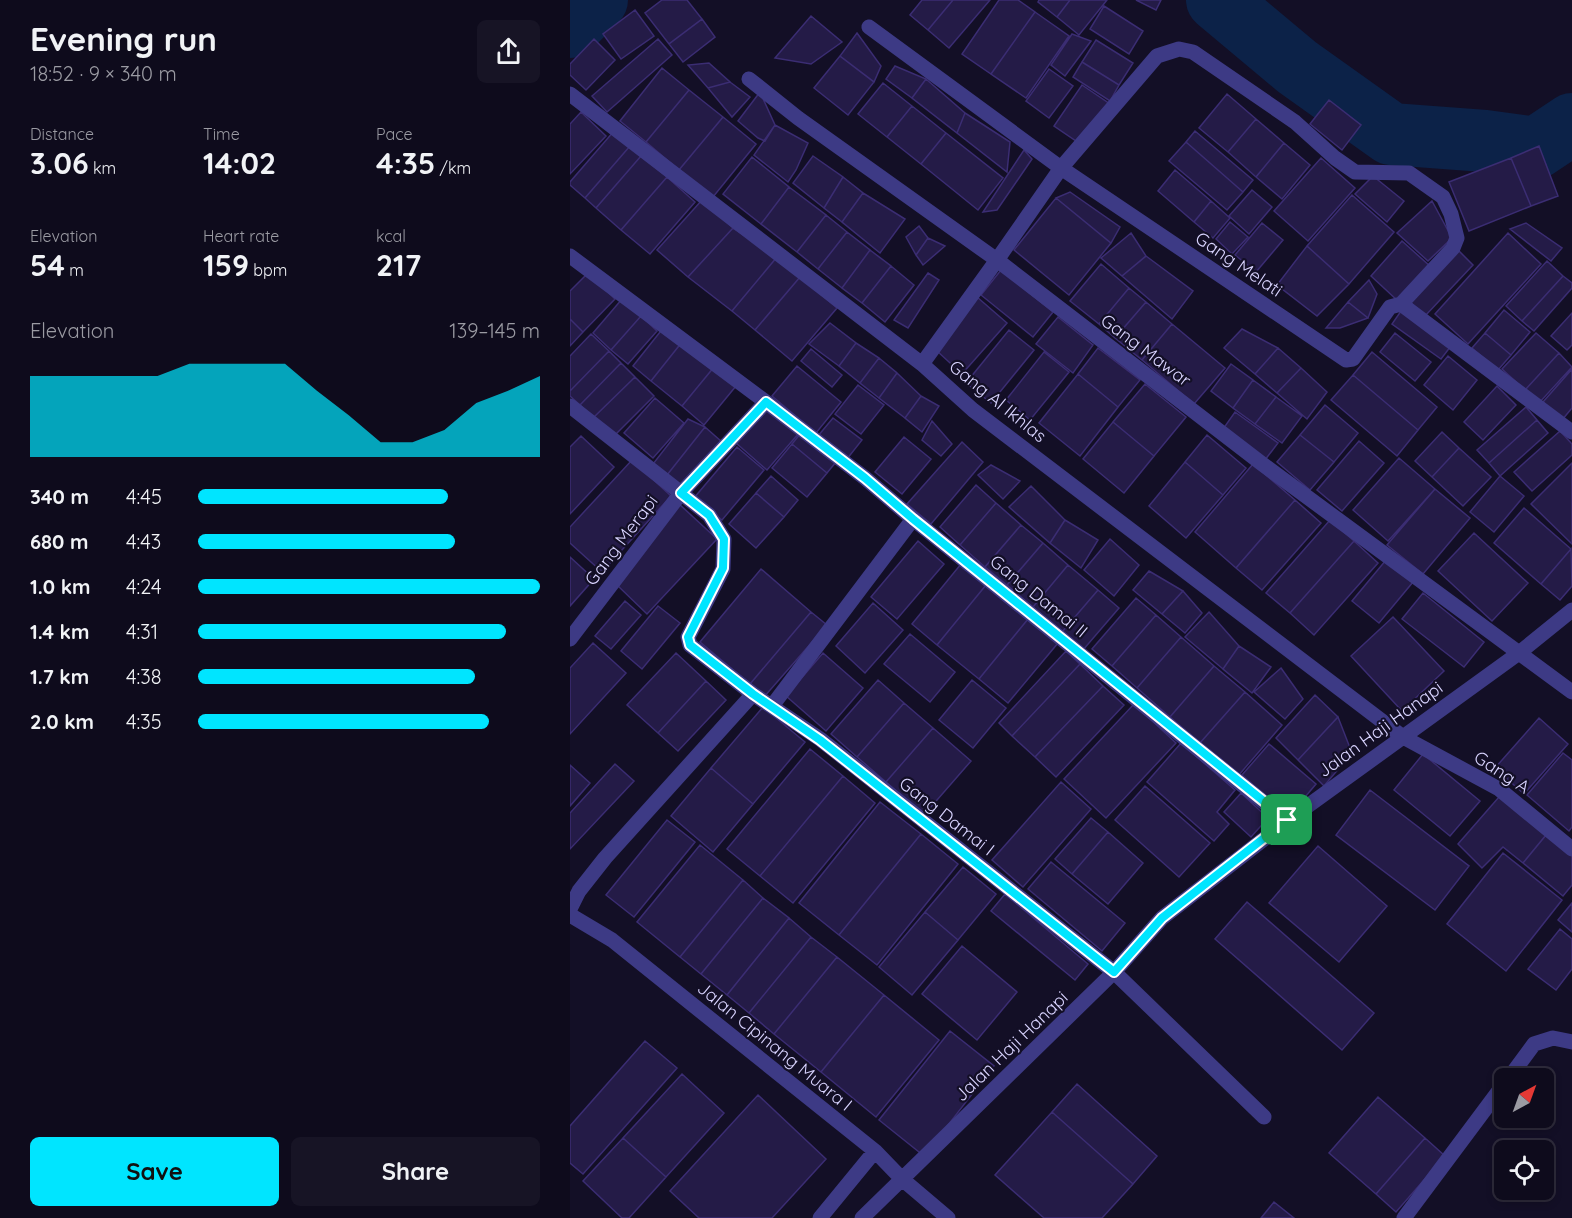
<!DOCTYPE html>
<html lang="en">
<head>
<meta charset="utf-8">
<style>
	:root { --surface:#0e0b1c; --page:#171425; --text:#f1f3f6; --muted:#9b9ba3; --line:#2e2b3b; --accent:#00e5ff }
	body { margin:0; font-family:Quicksand,sans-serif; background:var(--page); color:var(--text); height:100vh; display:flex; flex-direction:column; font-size:22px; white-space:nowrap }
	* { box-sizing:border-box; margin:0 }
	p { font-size:20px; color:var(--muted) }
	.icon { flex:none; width:33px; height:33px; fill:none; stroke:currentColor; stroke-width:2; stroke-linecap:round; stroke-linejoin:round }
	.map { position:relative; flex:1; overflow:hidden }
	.side { display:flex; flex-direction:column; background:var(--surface); width:570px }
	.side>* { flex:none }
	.needle { width:39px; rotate:41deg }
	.fabs { position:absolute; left:924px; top:1068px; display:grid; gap:12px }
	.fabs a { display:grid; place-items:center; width:60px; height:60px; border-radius:9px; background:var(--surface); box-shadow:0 3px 9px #0003,0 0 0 2px var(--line); font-size:30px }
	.pin { position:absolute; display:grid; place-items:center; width:51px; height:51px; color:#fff; margin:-26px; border-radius:12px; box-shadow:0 3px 9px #0006 }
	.round { display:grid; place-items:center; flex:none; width:63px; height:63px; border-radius:9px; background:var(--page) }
	.headline { display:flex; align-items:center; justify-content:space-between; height:102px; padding:0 30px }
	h1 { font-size:33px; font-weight:700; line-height:45px }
	.stats { display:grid; grid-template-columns:repeat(3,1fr); gap:9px; height:102px; padding:6px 30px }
	.stats div { display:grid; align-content:center }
	.stats b { font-size:30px; font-weight:700 }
	.stats small { font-size:16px; font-weight:400 }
	.stats p { font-size:16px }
	.chart { height:168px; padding:12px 30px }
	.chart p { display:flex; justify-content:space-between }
	.chart svg { width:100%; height:108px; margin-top:6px; fill:var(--accent); opacity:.7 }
	.button { display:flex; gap:12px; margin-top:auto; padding:12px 30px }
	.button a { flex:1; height:69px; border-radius:9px; background:var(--accent); color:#111; font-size:24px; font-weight:700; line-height:69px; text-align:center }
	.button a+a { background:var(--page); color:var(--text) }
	ul { padding:0 30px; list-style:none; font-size:20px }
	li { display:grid; grid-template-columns:96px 72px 1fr; align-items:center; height:45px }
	li i { height:15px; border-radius:8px; background:var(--accent) }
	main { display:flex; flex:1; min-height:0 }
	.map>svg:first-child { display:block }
</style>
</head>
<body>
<main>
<section class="side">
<div class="headline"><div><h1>Evening run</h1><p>18:52 · 9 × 340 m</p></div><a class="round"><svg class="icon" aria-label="share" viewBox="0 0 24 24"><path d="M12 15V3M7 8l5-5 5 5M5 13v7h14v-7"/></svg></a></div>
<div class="stats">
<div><p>Distance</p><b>3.06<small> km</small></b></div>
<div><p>Time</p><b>14:02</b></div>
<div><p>Pace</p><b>4:35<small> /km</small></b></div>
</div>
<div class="stats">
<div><p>Elevation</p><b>54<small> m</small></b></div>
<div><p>Heart rate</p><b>159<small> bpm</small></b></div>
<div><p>kcal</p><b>217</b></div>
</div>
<div class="chart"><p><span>Elevation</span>139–145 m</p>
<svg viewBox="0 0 160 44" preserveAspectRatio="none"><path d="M0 44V11L10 11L20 11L30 11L40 11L50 6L60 6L70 6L80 6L90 17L100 27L110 38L120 38L130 33L140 22L150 17L160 11V44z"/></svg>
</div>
<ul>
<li><b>340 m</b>4:45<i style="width:73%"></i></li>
<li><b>680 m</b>4:43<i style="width:75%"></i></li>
<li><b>1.0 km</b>4:24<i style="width:100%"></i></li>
<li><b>1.4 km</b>4:31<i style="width:90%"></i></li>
<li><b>1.7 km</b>4:38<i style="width:81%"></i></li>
<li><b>2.0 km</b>4:35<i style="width:85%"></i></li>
</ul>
<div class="button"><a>Save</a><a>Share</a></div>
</section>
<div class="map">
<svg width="1002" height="1218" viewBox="0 0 1002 1218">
	<rect width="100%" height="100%" fill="#130f26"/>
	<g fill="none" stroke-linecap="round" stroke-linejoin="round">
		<path stroke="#0c2248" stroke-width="62" d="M647,0L727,67L821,134L915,141L966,148L1002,124
			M0,27L27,0"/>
	</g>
	<path fill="#241b47" stroke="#3b2d73" stroke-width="1.5" d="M92,0H117L132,19L99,44L75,13Z
		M352,0H383L358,30L340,15Z
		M383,0H420L379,48L358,30Z
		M429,0H448L465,12L421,74L392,54Z
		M469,0H500L487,17L468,2Z
		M500,0H537L509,35L487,17Z
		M566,0H591L586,10Z
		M534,6L573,31L559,54L520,29Z
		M65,10L84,36L51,59L33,34Z
		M465,12L499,36L456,98L421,74Z
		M241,16L272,42L241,64L205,58Z
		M132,19L145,37L113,62L99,44Z
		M287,33L311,66L304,82L270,56Z
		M502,34L521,41L495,76L481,65Z
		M24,39L45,60L16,90L0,75V64Z
		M88,39L102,55L37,112L22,96Z
		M526,40L563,63L549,85L512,62Z
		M270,56L304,82L278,115L244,88Z
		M512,62L549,85L540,101L503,77Z
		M139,63L160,82L138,88L118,65Z
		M325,66L356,79L342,98L316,79Z
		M92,68L119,90L76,142L50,121Z
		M479,69L503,86L479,118L456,101Z
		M356,79L395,113L387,133L342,98Z
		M160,82L180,97L162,117L138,88Z
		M313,83L342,106L317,137L288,114Z
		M512,85L540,104L509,143L484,126Z
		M119,90L153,117L109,170L76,142Z
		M190,92L205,125L195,141L188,138L168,121Z
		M657,94L686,119L658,152L629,128Z
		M759,100L791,125L772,150L740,124Z
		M342,106L376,133L351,164L317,137Z
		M11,112L36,136L0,174V124Z
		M395,113L440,142L437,172L387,133Z
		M153,117L186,144L143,197L109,170Z
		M686,119L714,143L686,177L658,152Z
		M205,125L238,143L226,170L218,182L184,155Z
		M44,131L60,146L15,198L0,185V182Z
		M625,131L683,180L673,192L616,142Z
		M376,133L433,178L408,210L351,164Z
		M616,142L673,192L657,210L599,161Z
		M714,143L740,165L712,199L686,177Z
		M60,146L71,156L26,208L15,198Z
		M969,146L988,196L961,206L941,158Z
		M454,150L462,159L427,210L413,212Z
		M71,156L97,177L51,230L26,208Z
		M243,156L273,177L254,208L223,183Z
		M182,157L219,187L191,224L153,194Z
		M751,158L785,188L738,241L704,211Z
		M941,158L961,206L899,231L879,182Z
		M605,170L641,201L624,222L588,191Z
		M803,176L834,201L817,222L785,194Z
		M97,177L125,202L80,254L51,230Z
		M273,177L293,193L272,222L254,208Z
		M219,187L256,215L227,252L191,224Z
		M682,190L702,207L679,234L659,216Z
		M500,192L550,227L541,243L486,198Z
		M293,193L335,219L310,253L272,222Z
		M782,195L824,232L779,284L737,246Z
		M486,198L541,243L499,295L444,250Z
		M132,200L163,228L118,277L87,250Z
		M641,201L660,218L643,238L624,222Z
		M862,201L882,238L858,261L827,233Z
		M256,215L277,232L248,269L227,252Z
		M660,222L678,237L662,254L646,239Z
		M692,223L713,240L686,272L665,255Z
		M956,223L992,248L981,261L940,229Z
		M349,226L358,238L346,255L336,237Z
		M163,228L207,257L162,311L118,277Z
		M277,232L300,250L272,288L248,269Z
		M561,233L576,256L552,276L531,258Z
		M938,233L971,264L898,344L865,314Z
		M358,238L375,246L353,265L346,255Z
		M832,241L861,267L829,302L801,276Z
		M737,246L779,284L747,316L707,285Z
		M886,248L903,265L855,316L838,300Z
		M300,250L321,266L292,303L272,288Z
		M576,256L623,291L602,319L552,276Z
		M207,257L230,277L185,330L162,311Z
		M977,261L993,276L952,321L936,306Z
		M531,264L559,288L529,324L500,301Z
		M321,266L344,285L315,322L292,303Z
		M431,270L483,312L463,337L411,295Z
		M18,273L45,299L13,332L0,319V291Z
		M358,273L369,280L338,328L324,320Z
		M993,276L1002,283V288L964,331L952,321Z
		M230,277L267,308L222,361L185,330Z
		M799,280L807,294L798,318L778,302Z
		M559,288L576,302L545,338L529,324Z
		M407,297L437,323L392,374L367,351Z
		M52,299L71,316L41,350L23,333Z
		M576,302L602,324L572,360L545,338Z
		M778,302L798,318L770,328H756Z
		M934,310L960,332L941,355L915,333Z
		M831,311L881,346L871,359L822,324Z
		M1002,313V345L997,350L981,336Z
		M71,316L87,331L58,364L41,350Z
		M488,317L523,345L503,373L466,344Z
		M0,319L13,332L0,346Z
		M260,323L286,343L269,366L239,344Z
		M602,324L655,368L624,404L572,360Z
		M94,327L112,342L81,381L63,366Z
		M672,329L708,348L685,374L654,348Z
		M439,330L464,350L421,403L396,383Z
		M825,333L861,362L845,381L810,352Z
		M915,333L941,355L928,370L902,348Z
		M966,333L989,353L955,390L932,369Z
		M21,334L39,351L0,391V356Z
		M112,342L144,367L112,406L81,381Z
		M286,343L309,358L290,383L269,366Z
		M528,348L570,380L548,407L508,374Z
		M708,348L731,368L707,393L685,374Z
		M241,349L272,375L262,387L231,361Z
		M39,351L51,363L10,405L0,396V391Z
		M474,352L499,372L460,420L436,400Z
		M802,352L867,407L848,430L783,375Z
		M989,353L1002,367L969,403L955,390Z
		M878,356L907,380L883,410L854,385Z
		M309,358L327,373L309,398L290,383Z
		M51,363L65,377L23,418L10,405Z
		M661,364L683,380L663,408L641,391Z
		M227,366L271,402L246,433L202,396Z
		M144,367L166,386L134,425L112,406Z
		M731,368L757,392L737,419L707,393Z
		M1002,369V408L992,420L973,402Z
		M327,373L351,396L335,418L309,398Z
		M508,374L548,407L510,456L469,423Z
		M783,375L848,430L827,456L761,400Z
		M65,377L84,396L43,437L23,418Z
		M683,380L706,397L685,424L663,408Z
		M575,384L616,417L584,456L543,422Z
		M288,385L314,405L291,434L265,414Z
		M927,386L946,405L913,440L894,422Z
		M351,396L369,406L352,432L335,418Z
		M706,397L732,416L712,443L685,424Z
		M85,398L114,423L83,458L54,433Z
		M755,405L788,433L764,462L730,435Z
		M198,406L229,433L197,470L166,443Z
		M956,407L967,420L919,463L907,450Z
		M665,412L708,443L695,460L653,429Z
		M263,418L292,440L277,459L248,436Z
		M118,419L135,427L97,475L83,464Z
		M967,420L978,433L930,476L919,463Z
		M362,421L382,444L371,456L352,440Z
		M543,422L584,456L554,493L513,459Z
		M135,427L152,442L112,486L97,475Z
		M990,431L1002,444V455L962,491L944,472Z
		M872,432L889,448L862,477L845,461Z
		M231,433L266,462L257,473L222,444Z
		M637,435L676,468L653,495L615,462Z
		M730,435L764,462L740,490L707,462Z
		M11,436L44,467L0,514V447Z
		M334,437L361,459L332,494L305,472Z
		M789,441L814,463L772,511L747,490Z
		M392,442L413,462L361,524L337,504Z
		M222,444L257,473L237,497L202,468Z
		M167,447L194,470L152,520L124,498Z
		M889,448L921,477L893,506L862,477Z
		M829,458L865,489L818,541L783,510Z
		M62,460L101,496L32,572L0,543V527Z
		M615,462L653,495L616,538L579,506Z
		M1002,463V544L961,504Z
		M683,464L725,500L666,568L625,532Z
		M421,465L450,481L433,499L408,475Z
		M201,476L228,500L214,517L186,493Z
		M930,476L954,496L924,532L900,512Z
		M406,485L426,503L390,545L370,527Z
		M461,486L495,520L480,543L439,507Z
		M865,489L900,518L853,574L817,545Z
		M186,493L214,517L186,548L159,524Z
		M725,500L751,523L692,590L666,568Z
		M108,503L147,539L77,614L48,586Z
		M426,503L451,525L415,567L390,545Z
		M954,508L1001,549L971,584L924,543Z
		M495,520L528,540L511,568L480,543Z
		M760,520L784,541L720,613L696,593Z
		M451,525L473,543L437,585L415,567Z
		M904,533L958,583L922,621L868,571Z
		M540,539L569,565L544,596L514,570Z
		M348,541L374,564L327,619L301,597Z
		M784,541L808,563L744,635L720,613Z
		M473,543L498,565L463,607L437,585Z
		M1001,549L1002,586L990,600L971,584Z
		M0,557L24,579L0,606Z
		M816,560L843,582L809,623L782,601Z
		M391,564L416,585L367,645L342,624Z
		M498,565L528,590L492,632L463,607Z
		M191,569L241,612L180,684L130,642Z
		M579,571L613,591L592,614L563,590Z
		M416,585L458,619L409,679L367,645Z
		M528,590L549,608L513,650L492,632Z
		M613,591L632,613L615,633L592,614Z
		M853,593L914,642L894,667L832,619Z
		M566,598L586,615L542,666L522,649Z
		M55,601L71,615L41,649L25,636Z
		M303,603L333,630L295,673L266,646Z
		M88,606L110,623L72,669L51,651Z
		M241,612L257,625L194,697L180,684Z
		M639,612L669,646L653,669L615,637Z
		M586,615L611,637L567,688L542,666Z
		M823,617L874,671L832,711L781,656Z
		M458,619L488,643L438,703L409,679Z
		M340,634L385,672L360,702L314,664Z
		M611,637L644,666L600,717L567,688Z
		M23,643L56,673L0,734V668Z
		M669,646L701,667L682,693L653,669Z
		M496,651L510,664L442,736L429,723Z
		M106,653L136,681L88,733L57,705Z
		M253,653L293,688L256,731L216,696Z
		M510,664L533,686L465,757L442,736Z
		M644,666L675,692L630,743L600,717Z
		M711,668L733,699L715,719L684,692Z
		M308,680L334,703L287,757L261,734Z
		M402,680L436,708L403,748L369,720Z
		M136,681L156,700L108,751L88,733Z
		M533,686L554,705L486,777L465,757Z
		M675,692L712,725L668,776L630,743Z
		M745,695L768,717L728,760L706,738Z
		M334,703L363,728L316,782L287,757Z
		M564,704L606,743L536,818L494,779Z
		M193,707L235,742L183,804L141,768Z
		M768,717L782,753L754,786L728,760Z
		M969,718L998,744L954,794L925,768Z
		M363,728L401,761L354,815L316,782Z
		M611,743L665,790L647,812L659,824L644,841L577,782Z
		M699,744L746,784L719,816L672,775Z
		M240,749L273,776L190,876L157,849Z
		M993,753L1002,760V827L999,831L957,795Z
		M853,754L910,801L880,836L824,790Z
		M45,764L64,781L0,849V813Z
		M0,765L20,783L0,806Z
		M141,768L183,804L143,852L101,816Z
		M273,776L305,803L223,903L190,876Z
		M491,782L521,809L453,887L422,860Z
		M575,786L640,843L609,877L545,820Z
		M800,790L899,866L865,910L766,835Z
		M671,793L698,818L681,837L654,812Z
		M929,797L976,835L953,863L933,847L912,868L888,844Z
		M310,802L351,834L269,935L229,903Z
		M521,818L538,832L502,874L485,859Z
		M97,820L125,842L64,917L36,895Z
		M538,832L573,863L538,904L502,874Z
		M351,834L388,864L307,965L269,935Z
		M976,835L1002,856V885L993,896L953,863Z
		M130,845L173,880L110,957L67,922Z
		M748,846L817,906L769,962L699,903Z
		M933,853L992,900L936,971L877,924Z
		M481,862L555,923L532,951L458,889Z
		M393,867L426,894L388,940L355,912Z
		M173,880L193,898L131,974L110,957Z
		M435,894L518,964L505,980L421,911Z
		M193,898L219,918L157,995L131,974Z
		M677,902L804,1013L772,1050L645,939Z
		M1002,903V932L988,920Z
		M355,912L388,940L342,995L309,967Z
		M219,918L241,937L179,1013L157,995Z
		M990,929L1002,939V969L986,990L958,969Z
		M241,937L267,957L204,1034L179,1013Z
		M392,946L447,992L407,1040L352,994Z
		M267,957L314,995L251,1072L204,1034Z
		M314,995L369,1040L306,1117L251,1072Z
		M380,1031L424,1066L354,1156L309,1120Z
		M75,1041L107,1068L13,1174L0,1163V1126Z
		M112,1074L154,1113L96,1177L53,1138Z
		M507,1084L587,1156L563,1184L482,1112Z
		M188,1095L256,1159L202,1218H129L100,1191Z
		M808,1097L855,1138L806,1194L759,1153Z
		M482,1112L563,1184L532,1218H474L425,1175Z
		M53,1138L96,1177L59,1218H52L13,1181Z
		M855,1138L875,1156L826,1212L806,1194Z
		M704,1202L724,1218H691Z"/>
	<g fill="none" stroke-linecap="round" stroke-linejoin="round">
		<path stroke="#3d3a85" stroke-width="15" d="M299,27L491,168L776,360L783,359L820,307L831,304L1002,432
			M179,79L228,118L427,260L691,463L1002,692
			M0,94L352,364L403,410L833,737L929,789L1002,849
			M0,256L196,402L295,478L343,519L717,821
			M352,364L427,260L491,168L587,56L609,49L623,52L725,122L765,158L785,172L839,173L873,197L881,214L887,238L883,248L831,304
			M0,406L139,515L154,539L153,569L118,637L120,645L183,694L250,739L544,972L694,1117
			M0,639L111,493L196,402
			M202,706L343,519
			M0,909L9,891L35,858L183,694
			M0,915L42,940L305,1151L332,1179L378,1218
			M939,1078L964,1044L983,1038L1002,1042
			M250,1218L305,1151
			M292,1218L544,972L592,918L717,821L949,653L1002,610
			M834,1218L934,1084"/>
	</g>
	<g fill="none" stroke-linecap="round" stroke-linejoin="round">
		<defs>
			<path id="route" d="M196,402L295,478L343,519L717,820L592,918L544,972L250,740L183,694L120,645L118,637L153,568L154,539L139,515L111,493Z"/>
		</defs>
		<use href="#route" stroke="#fff" stroke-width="12"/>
		<use href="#route" stroke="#00e5ff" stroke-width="8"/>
	</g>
	<g text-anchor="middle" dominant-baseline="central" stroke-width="4.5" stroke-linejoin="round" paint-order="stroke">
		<g font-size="18" fill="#d9d4ff" stroke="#130f26">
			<text transform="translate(669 264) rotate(34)">Gang Melati</text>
			<text transform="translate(576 350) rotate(37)">Gang Mawar</text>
			<text transform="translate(428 401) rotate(39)">Gang Al Ikhlas</text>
			<text transform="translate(51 540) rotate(-53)">Gang Merapi</text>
			<text transform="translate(469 596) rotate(39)">Gang Damai II</text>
			<text transform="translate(810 729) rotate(-36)">Jalan Haji Hanapi</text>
			<text transform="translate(932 772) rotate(33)">Gang A</text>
			<text transform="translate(377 816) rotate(38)">Gang Damai I</text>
			<text transform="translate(205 1046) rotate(39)">Jalan Cipinang Muara I</text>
			<text transform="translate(441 1046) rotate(-44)">Jalan Haji Hanapi</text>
		</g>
	</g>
</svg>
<div class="fabs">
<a><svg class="needle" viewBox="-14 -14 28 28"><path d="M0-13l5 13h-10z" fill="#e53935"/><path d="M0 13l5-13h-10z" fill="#9b9ba3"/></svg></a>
<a><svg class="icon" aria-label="locate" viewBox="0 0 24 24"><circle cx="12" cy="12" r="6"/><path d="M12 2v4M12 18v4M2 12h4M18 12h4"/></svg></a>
</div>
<div class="pin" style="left:717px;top:820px;background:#1e9e55"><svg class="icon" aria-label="arrive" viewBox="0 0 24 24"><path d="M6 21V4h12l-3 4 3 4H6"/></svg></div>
</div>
</main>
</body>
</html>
